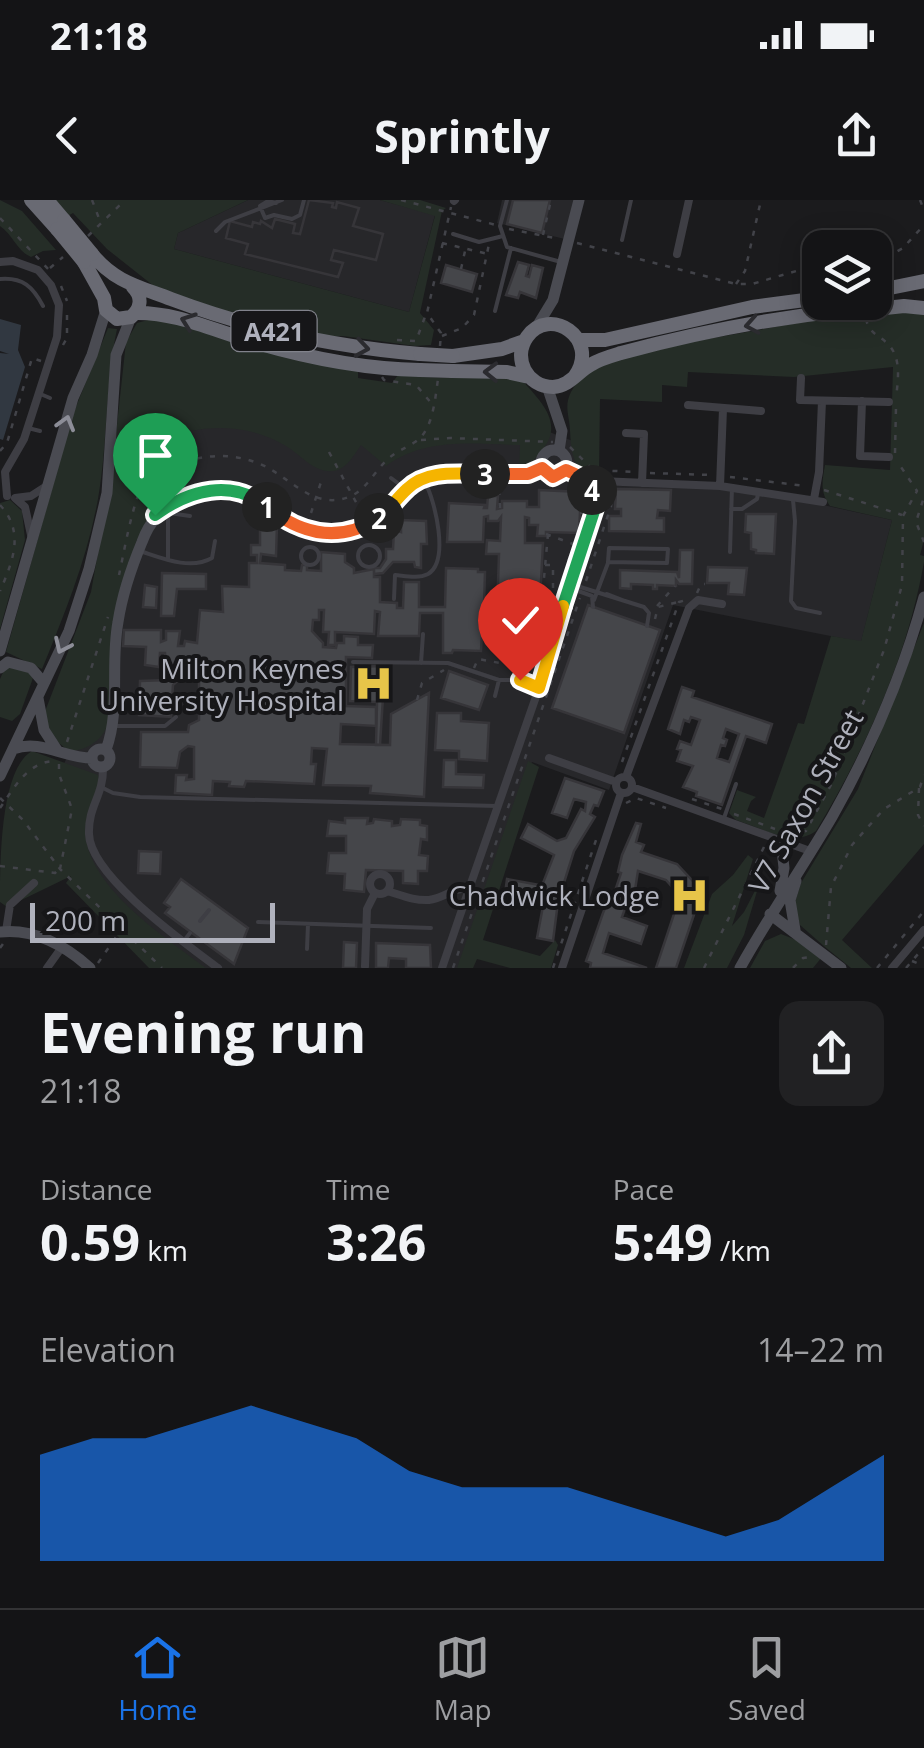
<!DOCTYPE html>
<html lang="en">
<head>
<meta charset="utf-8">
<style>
	:root { --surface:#141416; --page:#212123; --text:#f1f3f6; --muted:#9d9ea1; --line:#333335; --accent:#1a73e8 }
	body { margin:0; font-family:"Open Sans",sans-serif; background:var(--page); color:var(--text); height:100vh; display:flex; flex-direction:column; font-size:38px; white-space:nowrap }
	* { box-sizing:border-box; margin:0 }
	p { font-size:32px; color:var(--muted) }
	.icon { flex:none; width:55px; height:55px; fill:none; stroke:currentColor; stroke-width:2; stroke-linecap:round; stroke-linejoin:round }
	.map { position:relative; height:768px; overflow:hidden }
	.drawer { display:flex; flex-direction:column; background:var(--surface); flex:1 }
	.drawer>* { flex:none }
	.tools { position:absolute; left:802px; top:30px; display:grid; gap:20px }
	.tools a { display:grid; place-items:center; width:90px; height:90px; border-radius:20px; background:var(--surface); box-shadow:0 5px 25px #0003,0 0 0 2px var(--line); font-size:50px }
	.scale { position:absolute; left:30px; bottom:25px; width:245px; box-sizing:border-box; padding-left:10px; border:5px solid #afb1bc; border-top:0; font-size:28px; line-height:35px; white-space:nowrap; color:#afb1bc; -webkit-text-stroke:8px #161618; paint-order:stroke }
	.pin { position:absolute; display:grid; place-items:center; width:85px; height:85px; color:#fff; margin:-102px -42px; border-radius:50% 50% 50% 0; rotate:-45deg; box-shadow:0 0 10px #0007 }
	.pin .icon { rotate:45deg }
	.km { position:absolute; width:50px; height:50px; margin:-25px; border-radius:50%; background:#222; color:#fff; font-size:28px; line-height:50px; text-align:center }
	.round { display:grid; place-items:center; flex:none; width:105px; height:105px; border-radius:20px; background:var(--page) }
	.headline { display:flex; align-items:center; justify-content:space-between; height:170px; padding:0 40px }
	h1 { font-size:55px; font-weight:700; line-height:75px }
	.metrics { display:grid; grid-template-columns:repeat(3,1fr); gap:15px; height:170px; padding:10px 40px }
	.metrics div { display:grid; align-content:center }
	.metrics b { font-size:50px; font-weight:700 }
	.metrics small { font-size:28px; font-weight:400 }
	.metrics p { font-size:28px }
	.chart { height:280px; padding:20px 40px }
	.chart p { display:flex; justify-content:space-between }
	.chart svg { width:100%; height:180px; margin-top:10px; fill:var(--accent); opacity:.7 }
	.status { display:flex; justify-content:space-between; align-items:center; height:70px; padding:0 50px; background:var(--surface); direction:ltr }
	.status svg { height:28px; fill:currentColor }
	header { display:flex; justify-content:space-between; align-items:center; height:130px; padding:0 40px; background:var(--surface); font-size:45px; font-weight:700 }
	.dock { display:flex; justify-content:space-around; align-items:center; height:140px; border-top:2px solid var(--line); background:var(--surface); font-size:28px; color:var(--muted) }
	.dock a { display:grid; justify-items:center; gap:5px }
	.dock .active { color:var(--accent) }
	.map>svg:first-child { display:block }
</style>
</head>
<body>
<div class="status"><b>21:18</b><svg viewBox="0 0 49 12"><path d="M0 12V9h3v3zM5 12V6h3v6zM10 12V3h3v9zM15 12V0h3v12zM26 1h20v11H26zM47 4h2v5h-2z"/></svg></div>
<header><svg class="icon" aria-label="back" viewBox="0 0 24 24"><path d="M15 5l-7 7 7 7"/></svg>Sprintly<svg class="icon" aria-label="share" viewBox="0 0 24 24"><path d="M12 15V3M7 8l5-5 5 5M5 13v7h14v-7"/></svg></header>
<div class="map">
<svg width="924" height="768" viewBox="0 0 924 768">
	<rect width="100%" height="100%" fill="#1b1b1d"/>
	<path fill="#27272a" d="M248,0H380L435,15L409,112L174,49L178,33Z
		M502,0H574L565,39L497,23Z
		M146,211L539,228L578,243L607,286L721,287L768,293L892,320L861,442L673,405L609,590L532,562L459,768H194L54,639L62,568L76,538Z"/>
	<path fill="#252d27" d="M0,0L22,11L56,50L43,51L31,57C17,51 13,35 0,26Z
		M53,0H248L178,33L174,49L409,112L435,16L380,0H420L446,8L442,11L420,113L434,130L431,145L415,146L343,136L324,137L217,109L155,87L107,49L73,13L66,17Z
		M902,109L924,114V340L920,355L924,356V362C907,458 866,548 816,631C794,648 759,627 736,620L729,613L737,590L756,597L751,601L747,611L764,618L798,523L804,524L831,436L861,441L892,320L830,306C820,292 822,282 825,265L890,270L893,167L794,177L688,172L687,187L662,185V202L600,199L599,274C572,277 571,249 570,230C569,214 564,206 571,192C579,176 592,170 607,162L696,141L848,114L849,118Z
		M159,117L358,171V178L392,183L398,175L421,174L422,177L451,178L452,174L522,180C540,201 565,223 542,250C534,259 531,267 519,271L520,245C473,244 426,237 386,266L361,245C354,255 346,270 333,271C314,273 301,255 286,246C246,222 200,224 158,241L167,260L164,272L175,296L142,329L135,345L113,425L110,520C103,539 90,550 69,551L51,537L44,514L91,392L111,280L126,142L137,123Z
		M108,128L117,129C105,185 108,243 98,299C87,359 65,413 42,469L6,452L73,214Z
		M10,300L22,311L25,340L0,429V303Z
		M924,423V644L842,740L872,768H851L825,747L800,725L794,705L801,683L858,589Z
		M5,468H25L33,478L20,514L12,521L0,517V479Z
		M32,551L98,575L101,585C92,603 82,625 87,645C100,695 166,738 206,768H149L66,683L71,676L7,707L0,702C0,662 0,569 32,551Z
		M528,561L539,567L483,740L540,756L555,740L558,745L551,768H510L477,759L473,768H457Z
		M748,655L753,659L732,726L744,712L760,681L744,735L727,768H684L712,694L733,675Z
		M781,734L799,741L822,757L813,768H750L765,741Z"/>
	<path fill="#313841" d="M0,119L21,125L18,150L25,167L3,240L0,239V153L9,154L0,151Z"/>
	<path fill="#45464a" stroke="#363539" stroke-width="2.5" fill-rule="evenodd" d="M309,0L333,3L332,7L336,8L337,2L359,8L353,26L383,34L376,60L334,50L331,60L343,63L338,77L245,54L248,44L226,38L230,21L252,27L253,22L260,24L261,21L272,28L275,19L295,24L293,33L300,34Z
		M309,0L333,3L332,7L336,8L337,2L359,8L353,26L383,34L376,60L334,50L331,60L343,63L338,77L245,54L248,44L226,38L230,21L252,27L253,22L260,24L261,21L272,28L275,19L295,24L293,33L300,34Z
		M513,0H550L542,33L507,24Z
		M518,62L529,65L526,76L529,77L532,65L543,68L536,98L520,92L518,98L506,95Z
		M446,65L477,74L472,92L441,83Z
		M616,289L671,290L670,311L658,310L657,318H664V332L609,331V316H621V309H615Z
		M539,290L581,292L579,333L546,332V336H537L538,325H529V318L525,317V343H543L539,420L524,419L521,453H516L515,458L502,457V452H496L497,415H483L481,451L453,450L452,453H443V413H420L419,436H378L380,412L375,411L374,434L335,432V445H328L329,432H323L324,410H319V420H313L312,431L323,443V447L336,448L337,443H344V436L358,437V445H373L372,458L346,457V506L376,507V526L341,524L340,544L390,545L391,514L429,493L424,597L370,593L371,586L323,585L327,549L312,548L311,564H316L314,584L246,581L244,587L229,586L230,582L213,581L212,595L175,593L176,575H187L186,580L194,579V547L188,546L180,552L177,568L140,567L141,532H188L189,525L199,520V464H188L186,473L173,485L171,517L139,515L140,481L168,480L180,469L166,467L165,453H160L159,467L145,465L146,447L123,446L124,430H161V442L166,440V431H180L178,446H184L185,441L197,443L200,410L223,412L222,386L249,387V363H257V355H251V345H260V325H277L276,356L261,354L260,363L285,365V370L301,371L302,365H307V370L321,371V352L345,354V362L354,368V373L374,369V377H380V402L397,403V408H403L404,382H419V407H445L446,368L478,369V372H485L484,408L497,409L499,354H486L487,340L500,341L501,317L498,321H488V316L484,317L483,342H447L449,303L485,305L484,308H487L488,296H498L497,309L502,308V301H527V307H539Z
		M746,314H776L774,354L756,353V350L751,349V333L745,332Z
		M401,320L426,321L427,344H421V368L415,367L414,362H393L383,373L374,374V368H380L386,359V349H393L394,330L401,332Z
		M680,350H693L692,384H679L676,380V386L657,385V389H653V385L631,384V389L620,388V370L677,372L679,378Z
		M708,367L747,368L744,395L728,394L729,383H707Z
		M162,373L206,374V389H177L174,416H161Z
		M145,385L157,387L156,408L143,407Z
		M588,405L660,430L624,533L552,508Z
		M527,434L548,435L547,450H536L535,461L526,460Z
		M385,466L380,545H376L377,502L350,501L351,467Z
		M449,471L488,485L479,510L441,498Z
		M682,487L694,491L692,497L772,524L766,543L746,536L722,605L696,596L697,592L683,587L693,566L677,561L681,550L677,549L680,541L691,545L700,520L691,517L689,522L684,520L680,534L668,529ZM726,529L739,534L729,562L717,558L721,545L725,546L727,540L723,538Z
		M437,513H461V521L489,523L487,561L459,559V551L435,550Z
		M444,560H456V574L484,575L483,588L443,587Z
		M565,578L604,591L598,606L594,605L590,614L595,617L574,651L568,670L558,702L553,741L537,738L543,706L538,699L505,694L507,679L545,686L543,683L554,655L521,638L528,624L557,641L566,638L581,609L585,611L586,602L574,599L567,618L552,613Z
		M345,618H368L367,624L373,623L374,619L392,621V626L400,625L401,619L420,620V625L427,626V640L421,639L419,655L428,656L427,671H418V684L403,683V671L366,670L364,692L344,690L345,674L327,673L329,653H346V636H327L329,621L345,623Z
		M636,623L641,624L636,642L644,645L641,652L677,664L702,691L676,768H656L680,696L666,680L638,671L635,690L632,689L622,717L647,726L641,744L609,733L603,753L647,768H590L591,763L586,761L603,713L610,696L613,697L621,673L618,672L622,655Z
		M139,651L161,652L160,674L138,673Z
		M181,679L248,728L234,764L165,713L170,707L164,703Z
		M344,742L357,743L356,768H343Z
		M376,743L430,745L431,768H406V759L389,758L388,768H376Z"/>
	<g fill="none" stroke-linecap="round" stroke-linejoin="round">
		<path stroke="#424349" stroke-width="2.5" stroke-dasharray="5 8" stroke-linecap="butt" d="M92,0L100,21
			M401,0L496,25
			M920,0L924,10
			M0,18L50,71
			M509,29L560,39
			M543,35L551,0
			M88,36L125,0
			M442,43L488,54
			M577,43L736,84H752L820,64
			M875,64L903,48L924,25
			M50,68L63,57
			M461,69L465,51
			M736,84L745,71L761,0
			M61,86L67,101
			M866,119C869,133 877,134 887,143C902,157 898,180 896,198
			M442,136L462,128L474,115L489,44
			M397,140L416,141L426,114
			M63,145L67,138V109
			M440,146L441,133L427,113L451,7
			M382,177L384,180L416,185L432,204
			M421,240L450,238L553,242
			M570,247L593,270L637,272
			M0,251L7,243L32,158L41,161
			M329,252L364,317
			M895,253L896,206
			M650,273L712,275
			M730,277L806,286
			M541,279L549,283L565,277
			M824,290L902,315
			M0,305C25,332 13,361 0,391
			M500,308L499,289L505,283
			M311,313L321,282
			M383,327L398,326V331
			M581,327L582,290
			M546,334L573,344
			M548,334L543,389L550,426
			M924,342L916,322L924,297
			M568,361L577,339
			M545,365H553V390
			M119,375C124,353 133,297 146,279C153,270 169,266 180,263C205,255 229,253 255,262C288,273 312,313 351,296C367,289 376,269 389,258C397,251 406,248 415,242C433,231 435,199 438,179
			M586,381L611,306L612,288
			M697,393L701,384H705
			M657,406L675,386
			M655,419L658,407L678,402
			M474,468L478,459L500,463L522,459L525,431H549
			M417,500L422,483L444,470
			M67,542L108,417
			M622,562L679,402L686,400
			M59,564V574L72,609L60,669
			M919,588L918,615L924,626
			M0,598L23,620L60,669L162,768
			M692,599L722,609
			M626,603L636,598L666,608
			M0,608C14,588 27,563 53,561
			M734,614L775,629
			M789,633L806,631L832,583L884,450L902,385L903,316L917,291L897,261
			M0,666L55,673L58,670
			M826,745L831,687L852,645L884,609L920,587L924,575
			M0,748L5,741
			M912,761L924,766
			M98,763L121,730
			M453,768L580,398
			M553,768L597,637
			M704,768L765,645
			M793,768L803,758L811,757
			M877,768L924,711
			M906,768L924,747"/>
		<path stroke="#3e3e44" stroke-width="4" d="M507,0L500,26L507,47L561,62
			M276,3L268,1L260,6L265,18L274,15L292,19L300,15L304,0
			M216,31L225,22L282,0
			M453,34L479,42L503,36
			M622,40L631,0
			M0,79C23,77 33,87 43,106
			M495,111L511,48
			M38,193L50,198
			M28,228L40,231
			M391,278L403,287
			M793,300L795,321L791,401L796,408L820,413
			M261,302L271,287
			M731,309H742L757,299L758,294
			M168,311V359
			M169,313L190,316
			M358 356a11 11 0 1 1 22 0a11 11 0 1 1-22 0Z
			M301 356a9 9 0 1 1 18 0a9 9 0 1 1-18 0Z
			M143,352C164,359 191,370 212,358L215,341
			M730,352L732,287
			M574,385L644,407L649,413L647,426
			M570,388L592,396L593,407
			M607,394L625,401
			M394,399L395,375C406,376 418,379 428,374C450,361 435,301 425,282
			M594,400L608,363V362L609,348L668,349L667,363L608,362
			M353,462L448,463L499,480H520L539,488
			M421,463L423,434
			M495,496L499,480
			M114,526H165L176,517
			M103,588L113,593L140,597L497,606
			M724,618L736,584
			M200,721L209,710
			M258,722L431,728
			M183,742L190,733
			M307,749L308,724"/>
		<path stroke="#3e3e44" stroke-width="8" d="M454,1L455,0
			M677,54L689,0
			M0,62L13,61L38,70L51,85L59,105L57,137L24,239L5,272L7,296
			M801,178L800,200L889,202
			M862,201L860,256L889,257
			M688,205L761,211
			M626,233L644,234L642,283
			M588,284L599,281L720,286L823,302
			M720,286L723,209
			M814,299L819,272L822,201
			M31,335L25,307L15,298L31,296L48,285
			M549,558L616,582
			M103,566C104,596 88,605 89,634C90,676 185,743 218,768
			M616 585a8 8 0 1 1 16 0a8 8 0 1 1-16 0Z
			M626,577L689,408L698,400L722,404
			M632,587L810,651
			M370 684a10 10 0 1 1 20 0a10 10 0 1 1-20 0Z
			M387,691C401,695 414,701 429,700C445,698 453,687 469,689L539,488L597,302L588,284L566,270
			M6,731L10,705L34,683
			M365,766L367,709L375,693
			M47,768L62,747
			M442,768L469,689
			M562,768L621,593
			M892,768L924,730"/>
		<path stroke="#4a4b52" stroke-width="11" d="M536,128L553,100L579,0
			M547,186L562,231L559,251
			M541 263a13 13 0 1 1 26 0a13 13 0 1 1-26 0Z
			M0,451L73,198L92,155L106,110
			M0,468L8,462L31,468L44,483
			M38,498L44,530L57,550
			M13,549C41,539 64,558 92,558
			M92 558a9 9 0 1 1 18 0a9 9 0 1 1-18 0Z
			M106,550C121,508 110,465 118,422C122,396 132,366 142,342C150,320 161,310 181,299C246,262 279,342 343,334C387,328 392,292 422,279C459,262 503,283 542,268
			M0,576L69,431L89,369L107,293L116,155L131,117
			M780,691L784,668L781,640
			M770,714L841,768
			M795,730L790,700L796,681
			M0,732C34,728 66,746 90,768
			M740,768C769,716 802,668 832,617C871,548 903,474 924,397"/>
		<path stroke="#696a73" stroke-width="14" d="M31,0L57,29
			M47,0L64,20
			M92,54C114,82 140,87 171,99C251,129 335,147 420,154
			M84,62L104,98L106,110L117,119L131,117C141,109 143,97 133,87
			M875,91L924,81
			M876,109L904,106L924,108
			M135,113C178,112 216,132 257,143C309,158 366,169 420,170
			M579,140H605L752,107L820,98
			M453,156L502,149L524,141
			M452,171L507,172L529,177
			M575,176C601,138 549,105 527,137C512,158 527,187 553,187C570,186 578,171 592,164C600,159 611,156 621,153C695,133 772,118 848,110"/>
		<path stroke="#696a73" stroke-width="14" d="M64,20L92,54
			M57,29L84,62
			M848,110L876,109
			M420,154L453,156
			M420,170L452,171"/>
	</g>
	<defs><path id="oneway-chevron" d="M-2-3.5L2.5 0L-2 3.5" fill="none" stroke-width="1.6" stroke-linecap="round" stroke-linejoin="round" transform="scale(2.5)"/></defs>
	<g stroke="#2b2b2f">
		<use href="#oneway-chevron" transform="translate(188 121) rotate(-160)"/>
		<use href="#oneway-chevron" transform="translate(752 125) rotate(170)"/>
		<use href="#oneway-chevron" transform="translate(362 148) rotate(9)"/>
		<use href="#oneway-chevron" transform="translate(491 172) rotate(-179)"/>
	</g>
	<g stroke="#8c8d97">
		<use href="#oneway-chevron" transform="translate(66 223) rotate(-74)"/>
		<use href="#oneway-chevron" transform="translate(62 446) rotate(115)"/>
	</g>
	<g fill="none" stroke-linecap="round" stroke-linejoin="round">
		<defs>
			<path id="split-1" d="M155,315C189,290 232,278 267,307"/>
			<path id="split-2" d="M267,307C302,335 340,343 379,318"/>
			<path id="split-3" d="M379,318C390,309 397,298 407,289C427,269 459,274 485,274"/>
			<path id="split-4" d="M485,274H528L542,268L553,277L566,270L579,276L592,290"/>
			<path id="split-5" d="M563,406L597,302L592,290"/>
			<path id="split-6" d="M520,480L539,488L563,406"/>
		</defs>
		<use href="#split-1" stroke="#fff" stroke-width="20"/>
		<use href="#split-2" stroke="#fff" stroke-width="20"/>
		<use href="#split-3" stroke="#fff" stroke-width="20"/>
		<use href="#split-4" stroke="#fff" stroke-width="20"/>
		<use href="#split-5" stroke="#fff" stroke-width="20"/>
		<use href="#split-6" stroke="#fff" stroke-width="20"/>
		<use href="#split-1" stroke="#22a559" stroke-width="12"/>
		<use href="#split-2" stroke="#f0652b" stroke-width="12"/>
		<use href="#split-3" stroke="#f5b400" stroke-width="12"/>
		<use href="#split-4" stroke="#f0652b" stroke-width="12"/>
		<use href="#split-5" stroke="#22a559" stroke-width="12"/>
		<use href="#split-6" stroke="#f5b400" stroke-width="12"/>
	</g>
	<defs>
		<symbol id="hospital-bare" viewBox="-9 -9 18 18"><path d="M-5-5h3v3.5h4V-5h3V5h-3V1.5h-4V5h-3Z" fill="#e7c549" stroke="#161618" stroke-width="2.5" paint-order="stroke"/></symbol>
	</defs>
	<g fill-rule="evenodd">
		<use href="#hospital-bare" x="346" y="456" width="55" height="55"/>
		<use href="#hospital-bare" x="662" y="668" width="55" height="55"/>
	</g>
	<g text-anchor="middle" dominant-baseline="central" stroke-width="8" stroke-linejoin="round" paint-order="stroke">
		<rect fill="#161618" stroke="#81828b" stroke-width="2.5" x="231.5" y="111" width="85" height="40" rx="8"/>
		<g font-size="25" font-weight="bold" fill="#afb1bc">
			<text x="274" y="131">A421</text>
		</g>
		<g font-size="28" fill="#afb1bc" stroke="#161618" text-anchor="end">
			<text x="344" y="468">Milton Keynes<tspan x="344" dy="32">University Hospital</tspan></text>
			<text x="660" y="695">Chadwick Lodge</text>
		</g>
		<g font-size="28" fill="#afb1bc" stroke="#161618">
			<text transform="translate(805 601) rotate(-61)">V7 Saxon Street</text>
		</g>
	</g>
</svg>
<div class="tools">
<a><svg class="icon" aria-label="layers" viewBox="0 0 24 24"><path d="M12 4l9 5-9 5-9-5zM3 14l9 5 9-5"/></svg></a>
</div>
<div class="scale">200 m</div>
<div class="pin" style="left:155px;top:315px;background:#1e9e55"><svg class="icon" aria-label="arrive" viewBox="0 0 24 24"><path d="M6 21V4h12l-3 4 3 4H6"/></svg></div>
<div class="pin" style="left:520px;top:480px;background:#d93025"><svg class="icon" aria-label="check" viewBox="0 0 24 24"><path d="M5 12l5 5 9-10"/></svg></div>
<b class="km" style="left:267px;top:307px">1</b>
<b class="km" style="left:379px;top:318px">2</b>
<b class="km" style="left:485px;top:274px">3</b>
<b class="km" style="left:592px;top:290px">4</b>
</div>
<section class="drawer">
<div class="headline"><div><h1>Evening run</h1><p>21:18</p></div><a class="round"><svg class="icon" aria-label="share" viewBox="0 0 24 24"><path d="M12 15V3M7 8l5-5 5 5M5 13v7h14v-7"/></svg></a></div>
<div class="metrics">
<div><p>Distance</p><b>0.59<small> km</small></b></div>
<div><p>Time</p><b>3:26</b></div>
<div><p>Pace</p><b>5:49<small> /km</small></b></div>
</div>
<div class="chart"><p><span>Elevation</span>14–22 m</p>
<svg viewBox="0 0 160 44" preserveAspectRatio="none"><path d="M0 44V18L10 14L20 14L30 10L40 6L50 10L60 14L70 22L80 26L90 26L100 26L110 30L120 34L130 38L140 34L150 26L160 18V44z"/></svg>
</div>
</section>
<nav class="dock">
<a class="active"><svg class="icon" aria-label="home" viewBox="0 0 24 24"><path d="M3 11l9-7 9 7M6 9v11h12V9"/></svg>Home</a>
<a><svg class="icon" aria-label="map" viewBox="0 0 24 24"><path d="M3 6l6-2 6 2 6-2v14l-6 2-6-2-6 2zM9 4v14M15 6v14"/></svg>Map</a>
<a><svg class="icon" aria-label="saved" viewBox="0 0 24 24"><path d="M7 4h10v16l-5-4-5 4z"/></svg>Saved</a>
</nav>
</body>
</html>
